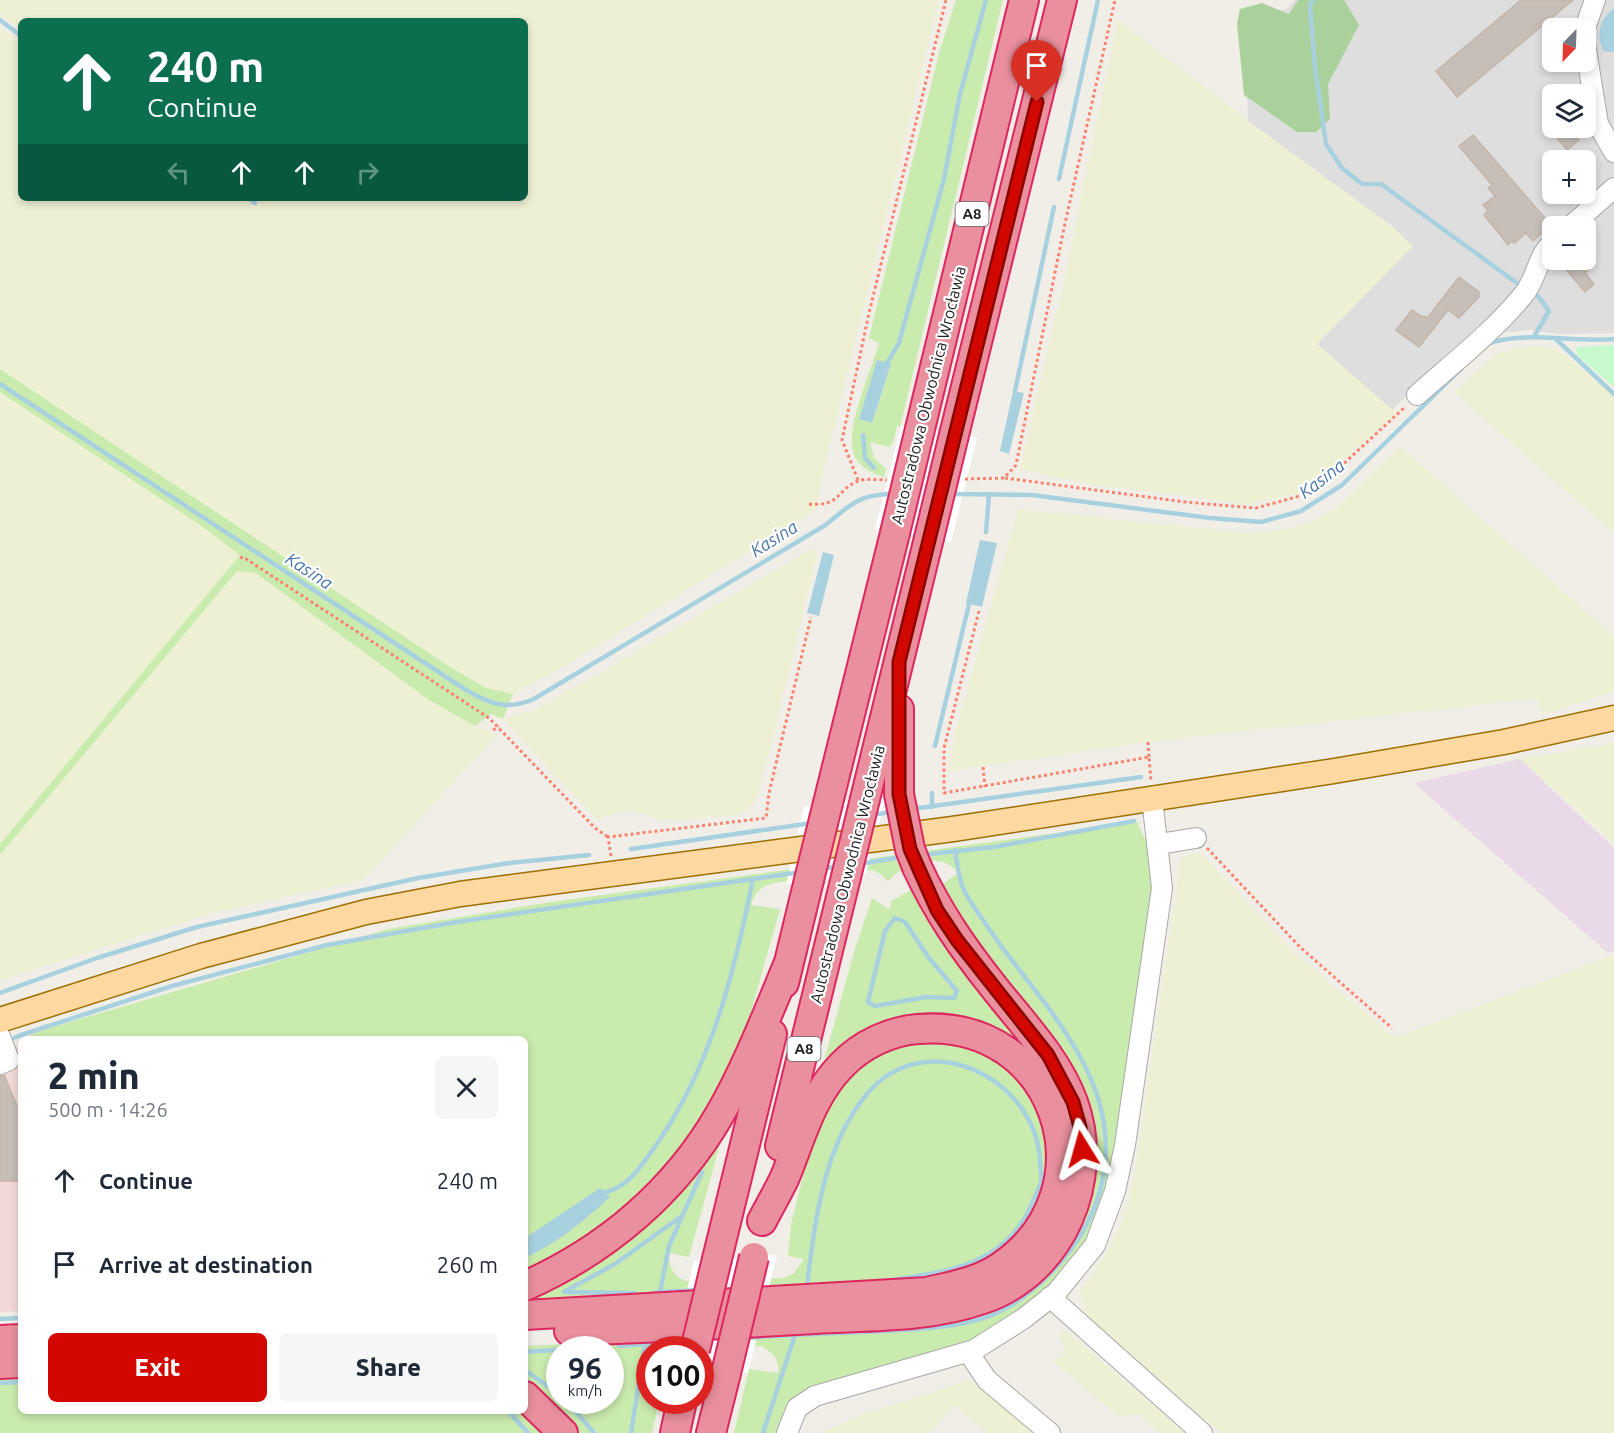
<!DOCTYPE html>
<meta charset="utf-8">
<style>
:root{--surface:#fff;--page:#f6f6f7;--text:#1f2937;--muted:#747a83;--accent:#d20800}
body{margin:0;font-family:Ubuntu,sans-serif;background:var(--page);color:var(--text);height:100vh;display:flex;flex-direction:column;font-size:22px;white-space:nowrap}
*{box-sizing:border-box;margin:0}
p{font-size:20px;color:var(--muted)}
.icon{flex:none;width:33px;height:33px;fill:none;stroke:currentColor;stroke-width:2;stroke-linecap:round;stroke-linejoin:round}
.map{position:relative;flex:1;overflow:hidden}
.side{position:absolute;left:18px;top:1036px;width:510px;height:378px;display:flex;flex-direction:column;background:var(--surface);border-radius:9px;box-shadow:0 3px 9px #0003}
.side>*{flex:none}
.hud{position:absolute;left:18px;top:18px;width:510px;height:183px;border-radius:9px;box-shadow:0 3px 9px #0003;background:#0b6e4f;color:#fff;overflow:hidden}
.needle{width:39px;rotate:203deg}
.tools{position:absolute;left:1542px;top:18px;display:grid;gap:12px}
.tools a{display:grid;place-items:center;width:54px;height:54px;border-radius:9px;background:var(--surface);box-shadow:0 3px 9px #0003;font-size:30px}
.speed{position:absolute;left:546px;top:1336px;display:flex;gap:12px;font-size:30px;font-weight:700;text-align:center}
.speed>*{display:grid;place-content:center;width:78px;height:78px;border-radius:50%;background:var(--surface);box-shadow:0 3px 9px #0003;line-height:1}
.speed small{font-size:15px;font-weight:400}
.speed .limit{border:9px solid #d22;background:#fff;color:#111}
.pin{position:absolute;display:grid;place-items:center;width:51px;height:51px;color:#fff;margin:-62px -26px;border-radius:50% 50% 50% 0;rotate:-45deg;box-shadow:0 0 6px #0007}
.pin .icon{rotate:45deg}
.me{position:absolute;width:66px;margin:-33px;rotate:352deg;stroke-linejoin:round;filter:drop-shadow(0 0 4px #0008)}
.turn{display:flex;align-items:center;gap:21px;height:126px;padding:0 30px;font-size:27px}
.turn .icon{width:78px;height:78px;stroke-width:2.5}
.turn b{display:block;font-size:42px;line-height:51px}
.lanes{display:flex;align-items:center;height:57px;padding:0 30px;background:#0003;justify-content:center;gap:30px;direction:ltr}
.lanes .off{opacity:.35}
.round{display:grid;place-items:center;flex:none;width:63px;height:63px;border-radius:9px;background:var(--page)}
.overview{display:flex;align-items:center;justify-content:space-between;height:102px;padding:0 30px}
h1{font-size:36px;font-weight:800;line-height:45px}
.cta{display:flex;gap:12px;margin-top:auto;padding:12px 30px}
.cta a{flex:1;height:69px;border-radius:9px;background:var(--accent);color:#fff;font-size:24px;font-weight:800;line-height:69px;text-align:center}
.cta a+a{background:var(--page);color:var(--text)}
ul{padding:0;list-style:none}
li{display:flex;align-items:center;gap:18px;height:84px;padding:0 30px}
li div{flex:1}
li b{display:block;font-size:22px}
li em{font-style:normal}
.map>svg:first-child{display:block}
</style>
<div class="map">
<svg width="1614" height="1433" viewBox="0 0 1614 1433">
<rect width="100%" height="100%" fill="#f1eee8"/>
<!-- residential -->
<path fill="#dfdede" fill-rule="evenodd" d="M1295 0H1614V333L1561 334 1528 330 1470 336 1392 410 1317 344 1412 246 1393 227 1248 121 1245 18 1286 9ZM1552 28H1586V62H1552ZM1552 94H1586V128H1552ZM1552 160H1586V194H1552ZM1552 226H1586V260H1552Z"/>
<!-- commercial -->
<path fill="#f2d9d7" d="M19 1047 21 1311 0 1312V1052Z"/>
<!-- industrial -->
<path fill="#eadae7" d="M1520 759 1614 848V951L1608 953 1414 783Z"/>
<!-- farmland -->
<g fill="#edf0d3">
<path d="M0 0H939L824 468 816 509 568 664 513 694 486 688 447 665 0 369V28L21 43V198H242L254 206 263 198H525V21H21V29L0 14Z"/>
<path d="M1118 20 1248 121 1393 227 1413 246 1317 344 1396 413 1316 484 1301 493 1249 504 1082 483 1020 469 1064 282Z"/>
<path d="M1532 346 1559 350 1614 396V533L1454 392 1498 353Z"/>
<path d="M0 392 203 527 241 555 0 844Z"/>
<path d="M1400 446 1614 637V691L1542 715 1537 698 1148 742 948 771 954 737 1018 509 1254 534 1298 527 1336 509Z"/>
<path d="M813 548 817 554 773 736 756 800 748 810 734 816 659 820 634 810 621 811 597 820 503 719 536 709 595 676Z"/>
<path d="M237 571 256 573 429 700 475 726 498 734 363 880 212 913 0 980V855Z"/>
<path d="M1614 743V843L1520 759Z"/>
<path d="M1200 852 1290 949 1394 1038 1614 955V1433H1221L1101 1331 1088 1317 1079 1294 1105 1256 1123 1221 1134 1178 1181 857Z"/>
<path d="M1066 1331 1185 1433H1159L1139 1414 1120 1417 1053 1361 1065 1354 1059 1334Z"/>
<path d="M970 1380 1035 1433H988L954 1405 930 1433H820L865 1414Z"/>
</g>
<!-- grass -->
<g fill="#caebae" fill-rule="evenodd">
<path d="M956 0H1003L900 427 897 426 893 443 889 447 870 442 874 458 886 469 884 477C871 473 857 466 853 452 846 426 872 368 879 343L869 338 939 53ZM877 360 891 365 872 423 859 419Z"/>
<path d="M0 369 447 665 486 688 513 694 503 719 491 714 475 726 429 700 256 573 237 571 0 855V844L240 555 203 527 0 392Z"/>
<path d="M1137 822 1154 859 1152 905 1110 1178 1094 1224 1085 1243 1050 1287 1030 1306 964 1346 805 1392 780 1433H734L749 1369 778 1373C780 1359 772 1352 761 1346L650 1350 646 1366 649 1368 650 1401H659L652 1433H572L525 1388V1346L762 1335 921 1324 1090 1187 987 957 958 914 943 884 958 873C942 850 902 863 888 882L881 874 872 870 774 883C761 887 755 891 751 905L780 909 741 1047 709 1115 639 1203 525 1276V1040H27L32 1034 63 1024 388 929 551 902ZM560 1350H610V1401H560Z"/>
<path d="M915 888 1026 1041 1069 1120 1019 1272 615 1325 525 1329V1321L751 1305 1014 1267 1065 1127 962 1023 820 1075 855 949 872 898 890 910 891 901Z"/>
<path d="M944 1038 996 1056 1038 1102 1051 1167 1033 1217 983 1264 927 1281 525 1304V1291L726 1122 689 1257 669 1253C669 1266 672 1276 686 1281L783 1278 793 1274 804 1259 788 1256 791 1224 808 1157 802 1155 837 1084 889 1045Z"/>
<path d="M21 1373V1412H525L551 1433H0V1374Z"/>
</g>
<!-- forest -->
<path fill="#aad19c" d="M1298 0H1344L1359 25 1328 84 1330 119 1316 132H1297L1244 95 1237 24 1240 9 1262 3 1289 14Z"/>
<!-- park -->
<path fill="#c6facc" d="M1614 345V387L1577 355 1576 347Z"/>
<!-- water -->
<g fill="#a8d1df">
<path d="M1614 8V52L1603 51C1596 33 1599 21 1614 8Z"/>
<path d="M877 360 891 364 872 423 859 419Z"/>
<path d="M1013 391 1024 393 1009 454 1000 451Z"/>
<path d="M980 540 997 543 982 607 966 603Z"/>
<path d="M823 552 834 555 819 616 807 613Z"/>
<path d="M600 1188 610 1197C584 1221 557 1243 525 1258V1238Z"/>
</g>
<!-- pier -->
<g fill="#fff">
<path d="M901 426 977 438 951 542 875 529Z"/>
<path d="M886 796 866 874 786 885 804 807Z"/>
<path d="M777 1255 748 1373 701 1374 700 1350H672L694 1261Z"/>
</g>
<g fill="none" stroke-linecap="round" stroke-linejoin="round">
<!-- stream -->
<g stroke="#a8d1df" stroke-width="4.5">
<path d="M1313 0 1310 6 1315 67 1326 144 1342 168 1362 184H1381L1521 286"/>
<path d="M0 20 21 36"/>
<path d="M1059 179 1098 0"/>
<path d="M248 198 255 203"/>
<path d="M1535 335 1549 311 1538 296"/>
<path d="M1557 340 1614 394"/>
<path d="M1486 344C1528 330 1571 343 1614 339"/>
<path d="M887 363 899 343 944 179 960 94 986 0"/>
<path d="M0 384 466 690C490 704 505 710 532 700L824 526C852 504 858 494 895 494"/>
<path d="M1015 391 1054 207"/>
<path d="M863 435 865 458 874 468"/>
<path d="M949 494 1032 495 1210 518 1261 522 1301 511 1342 485 1461 369"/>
<path d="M986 532 989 494"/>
<path d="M935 746 969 604"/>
<path d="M932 793V807"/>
<path d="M912 809 1141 777"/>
<path d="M871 815 892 812"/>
<path d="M631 849 812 823"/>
<path d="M922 855 994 847 1134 821"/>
<path d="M859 864 902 857"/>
<path d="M821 869 839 866"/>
<path d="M895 918 905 922 929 958 957 991 954 998 926 997 875 1006 868 1002 885 931Z"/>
<path d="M0 993 97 958 197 927 418 878 509 863 589 855"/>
<path d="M21 1035 172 986 327 945 457 922 801 872"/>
<path d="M14 1038 21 1035 28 1040"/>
<path d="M604 1193C630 1185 638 1170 654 1148 711 1068 734 974 753 879"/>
<path d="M807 1286C815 1222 823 1146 867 1094 925 1024 1035 1077 1040 1160 1040 1167 1042 1175 1041 1182 1039 1189 1035 1197 1032 1203 1023 1227 1004 1247 981 1258 954 1272 922 1275 893 1280"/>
<path d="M660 1292 700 1290"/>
<path d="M634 1293 564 1292 615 1264 679 1218"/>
<path d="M654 1293 660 1292 669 1246 702 1172"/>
<path d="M0 1319 21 1318"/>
<path d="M744 1338C783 1335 823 1334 862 1332 902 1330 945 1330 984 1318 1009 1310 1033 1291 1051 1273 1113 1208 1123 1131 1078 1053 1051 1005 1013 966 983 920 976 910 966 897 962 885 958 874 957 861 955 850"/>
<path d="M619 1346 688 1341"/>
<path d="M525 1352 600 1347"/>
<path d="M525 1370 560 1395"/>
<path d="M0 1383 21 1382"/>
<path d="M567 1401 594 1433"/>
<path d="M509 1412 528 1433"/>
<path d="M631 1433 645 1344"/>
<path d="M763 1433 795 1335"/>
</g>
</g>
<!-- building -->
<g fill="#c6beb7" stroke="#c3b6aa" stroke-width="1.5">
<path d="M1521 0H1573L1457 97 1436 71Z"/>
<path d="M1549 128H1568L1579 140 1567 150Z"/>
<path d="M1473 135 1551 225 1533 241 1526 233 1514 243 1512 241 1508 245 1484 215 1488 211 1483 205 1495 196 1488 188 1492 185 1459 146Z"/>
<path d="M1558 260H1581L1589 269 1585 273 1594 284 1585 292Z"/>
<path d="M1459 277 1479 292V297L1459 318 1448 310 1419 347 1396 330 1412 310 1421 316 1428 317Z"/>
<path d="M4 1075 21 1115V1181H0V1076Z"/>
</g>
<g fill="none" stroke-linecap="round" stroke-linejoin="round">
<!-- minor casing -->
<g stroke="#a8a8a8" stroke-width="22">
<g id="minor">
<path d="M1585 28 1595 0"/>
<path d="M1586 50 1598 124 1614 152"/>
<path d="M1571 226 1614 188"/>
<path d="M1417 395C1453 363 1493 332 1524 294 1537 278 1537 257 1552 243"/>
<path d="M1159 844 1196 838"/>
<path d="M0 1037 9 1060 0 1064"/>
<path d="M1050 1297 1202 1433"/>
<path d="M968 1352 987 1380 1050 1433"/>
<path d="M787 1433 797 1408 815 1396 974 1350 1023 1319 1056 1293 1095 1245 1115 1191 1125 1145 1162 888 1152 798"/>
</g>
</g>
<!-- major casing -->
<g stroke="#9e6f00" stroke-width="27">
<path id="major" d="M0 1020 201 956 366 912 460 894 953 829 1334 771 1504 742 1614 718"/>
</g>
<!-- highway casing -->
<g stroke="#de265f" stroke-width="32">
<g id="highway">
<path d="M920 429 1024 0"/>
<path d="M954 435 1062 0"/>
<path d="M899 709V794"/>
<path d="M865 799 929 538"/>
<path d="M828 803 895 533"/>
<path d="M784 983 809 880"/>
<path d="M780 1146 846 877"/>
<path d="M717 1259 772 1034"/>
<path d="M525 1286C606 1250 675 1192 720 1114 747 1067 767 1015 788 965"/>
<path d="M525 1315 927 1292C952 1286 978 1282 1000 1267 1114 1190 1057 1017 918 1029 890 1031 861 1045 842 1065 811 1096 801 1138 785 1177 778 1192 769 1207 762 1221"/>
<path d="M569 1331C651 1328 733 1324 815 1319 871 1316 929 1318 983 1299 1062 1272 1101 1179 1073 1102 1057 1058 1021 1022 993 986 962 947 938 912 917 867"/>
<path d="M0 1340 21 1339"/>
<path d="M0 1364 21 1363"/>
<path d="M525 1396 563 1433"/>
<path d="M675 1433 682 1401"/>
<path d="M711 1433 726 1373"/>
</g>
</g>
<!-- path -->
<g stroke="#fb826f" stroke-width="3" stroke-dasharray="3 3" stroke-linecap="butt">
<path d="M1005 478 1185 502 1256 508 1307 494 1338 469 1405 407"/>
<path d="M965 479 1004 478 1016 465 1064 228 1115 0"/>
<path d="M858 480 842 440 869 313 946 0"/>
<path d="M809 504C841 507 836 490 858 481 865 478 879 480 887 480"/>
<path d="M240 558 243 557 489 718 595 828 608 837"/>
<path d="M979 611 944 748V793L1149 757 1151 782"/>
<path d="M493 730 499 727"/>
<path d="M1148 742 1149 757"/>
<path d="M983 767 985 787"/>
<path d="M1207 848 1300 947 1392 1028"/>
<path d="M611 856 608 837 766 818 769 793 811 617"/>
</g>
<!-- minor -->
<use href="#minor" stroke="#fff" stroke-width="20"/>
<!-- major -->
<use href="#major" stroke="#fdd9a1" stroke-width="24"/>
<!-- highway -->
<use href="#highway" stroke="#e98f9d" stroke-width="28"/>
<!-- highway-bridge casing -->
<g stroke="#de265f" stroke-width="32" stroke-linecap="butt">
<g id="highway-bridge">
<path d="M895 533 920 429"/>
<path d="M929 538 954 435"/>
<path d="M899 794 910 849 917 867"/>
<path d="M846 877 865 799"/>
<path d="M809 880 828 803"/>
<path d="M695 1350 717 1259"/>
<path d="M726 1373 754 1257"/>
</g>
</g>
<!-- highway-bridge -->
<use href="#highway-bridge" stroke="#e98f9d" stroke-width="28"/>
</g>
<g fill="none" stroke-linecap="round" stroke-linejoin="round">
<!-- route casing -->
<g stroke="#880500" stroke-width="15">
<path id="route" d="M1037 102 899 662V794L910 849 937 910 957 940 1048 1055 1073 1102 1080 1127 1082 1149"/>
</g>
<!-- route -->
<use href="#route" stroke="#d20800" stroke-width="10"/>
</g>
<g text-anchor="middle" stroke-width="4.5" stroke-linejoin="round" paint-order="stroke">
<!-- shield labels -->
<g fill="#fff" stroke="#646464" stroke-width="1.5">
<rect x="955.5" y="202" width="33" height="24" rx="4.5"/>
<rect x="787.5" y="1037" width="33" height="24" rx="4.5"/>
</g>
<g font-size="15" font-weight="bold" fill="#212121">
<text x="972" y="219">A8</text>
<text x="804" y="1054">A8</text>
</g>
<!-- street labels -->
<g font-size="16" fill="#212121" stroke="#fff">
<text transform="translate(928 395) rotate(-76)" y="6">Autostradowa Obwodnica Wrocławia</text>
<text transform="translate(847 874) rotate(-76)" y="6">Autostradowa Obwodnica Wrocławia</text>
</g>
<!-- water labels -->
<g font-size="18" font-style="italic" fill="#4876ab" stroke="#fff">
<text transform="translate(1322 479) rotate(-37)" y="6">Kasina</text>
<text transform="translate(774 539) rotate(-32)" y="6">Kasina</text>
<text transform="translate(309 571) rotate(33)" y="6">Kasina</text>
</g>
</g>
</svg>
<div class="tools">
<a><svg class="needle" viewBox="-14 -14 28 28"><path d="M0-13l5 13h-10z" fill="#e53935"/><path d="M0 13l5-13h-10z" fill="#747a83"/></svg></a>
<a><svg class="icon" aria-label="layers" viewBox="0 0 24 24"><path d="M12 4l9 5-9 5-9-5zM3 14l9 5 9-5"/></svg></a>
<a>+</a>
<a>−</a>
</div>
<div class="speed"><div>96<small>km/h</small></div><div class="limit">100</div></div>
<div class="pin" style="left:1037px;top:102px;background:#d93025"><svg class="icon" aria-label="arrive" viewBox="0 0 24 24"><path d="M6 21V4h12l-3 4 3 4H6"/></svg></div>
<svg class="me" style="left:1082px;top:1149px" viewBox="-20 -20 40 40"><path d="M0-17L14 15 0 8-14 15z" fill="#d20800" stroke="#fff" stroke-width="4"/></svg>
<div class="hud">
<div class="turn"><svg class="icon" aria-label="ahead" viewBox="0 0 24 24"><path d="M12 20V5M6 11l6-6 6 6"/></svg><div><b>240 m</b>Continue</div></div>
<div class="lanes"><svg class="icon off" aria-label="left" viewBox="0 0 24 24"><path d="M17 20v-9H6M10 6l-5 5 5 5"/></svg><svg class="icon" aria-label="ahead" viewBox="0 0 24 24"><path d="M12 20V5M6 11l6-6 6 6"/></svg><svg class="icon" aria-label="ahead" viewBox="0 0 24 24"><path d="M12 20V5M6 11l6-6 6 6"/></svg><svg class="icon off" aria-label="right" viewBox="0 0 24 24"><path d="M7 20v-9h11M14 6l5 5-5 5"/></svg></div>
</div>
<section class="side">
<div class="overview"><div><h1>2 min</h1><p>500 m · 14:26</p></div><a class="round"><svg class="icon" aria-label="close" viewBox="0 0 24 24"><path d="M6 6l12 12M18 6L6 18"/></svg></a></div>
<ul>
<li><svg class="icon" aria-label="ahead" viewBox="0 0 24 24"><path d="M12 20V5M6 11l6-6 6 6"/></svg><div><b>Continue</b></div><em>240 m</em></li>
<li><svg class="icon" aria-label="arrive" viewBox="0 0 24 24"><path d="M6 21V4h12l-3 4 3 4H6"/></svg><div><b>Arrive at destination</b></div><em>260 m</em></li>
</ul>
<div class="cta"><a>Exit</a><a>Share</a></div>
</section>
</div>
